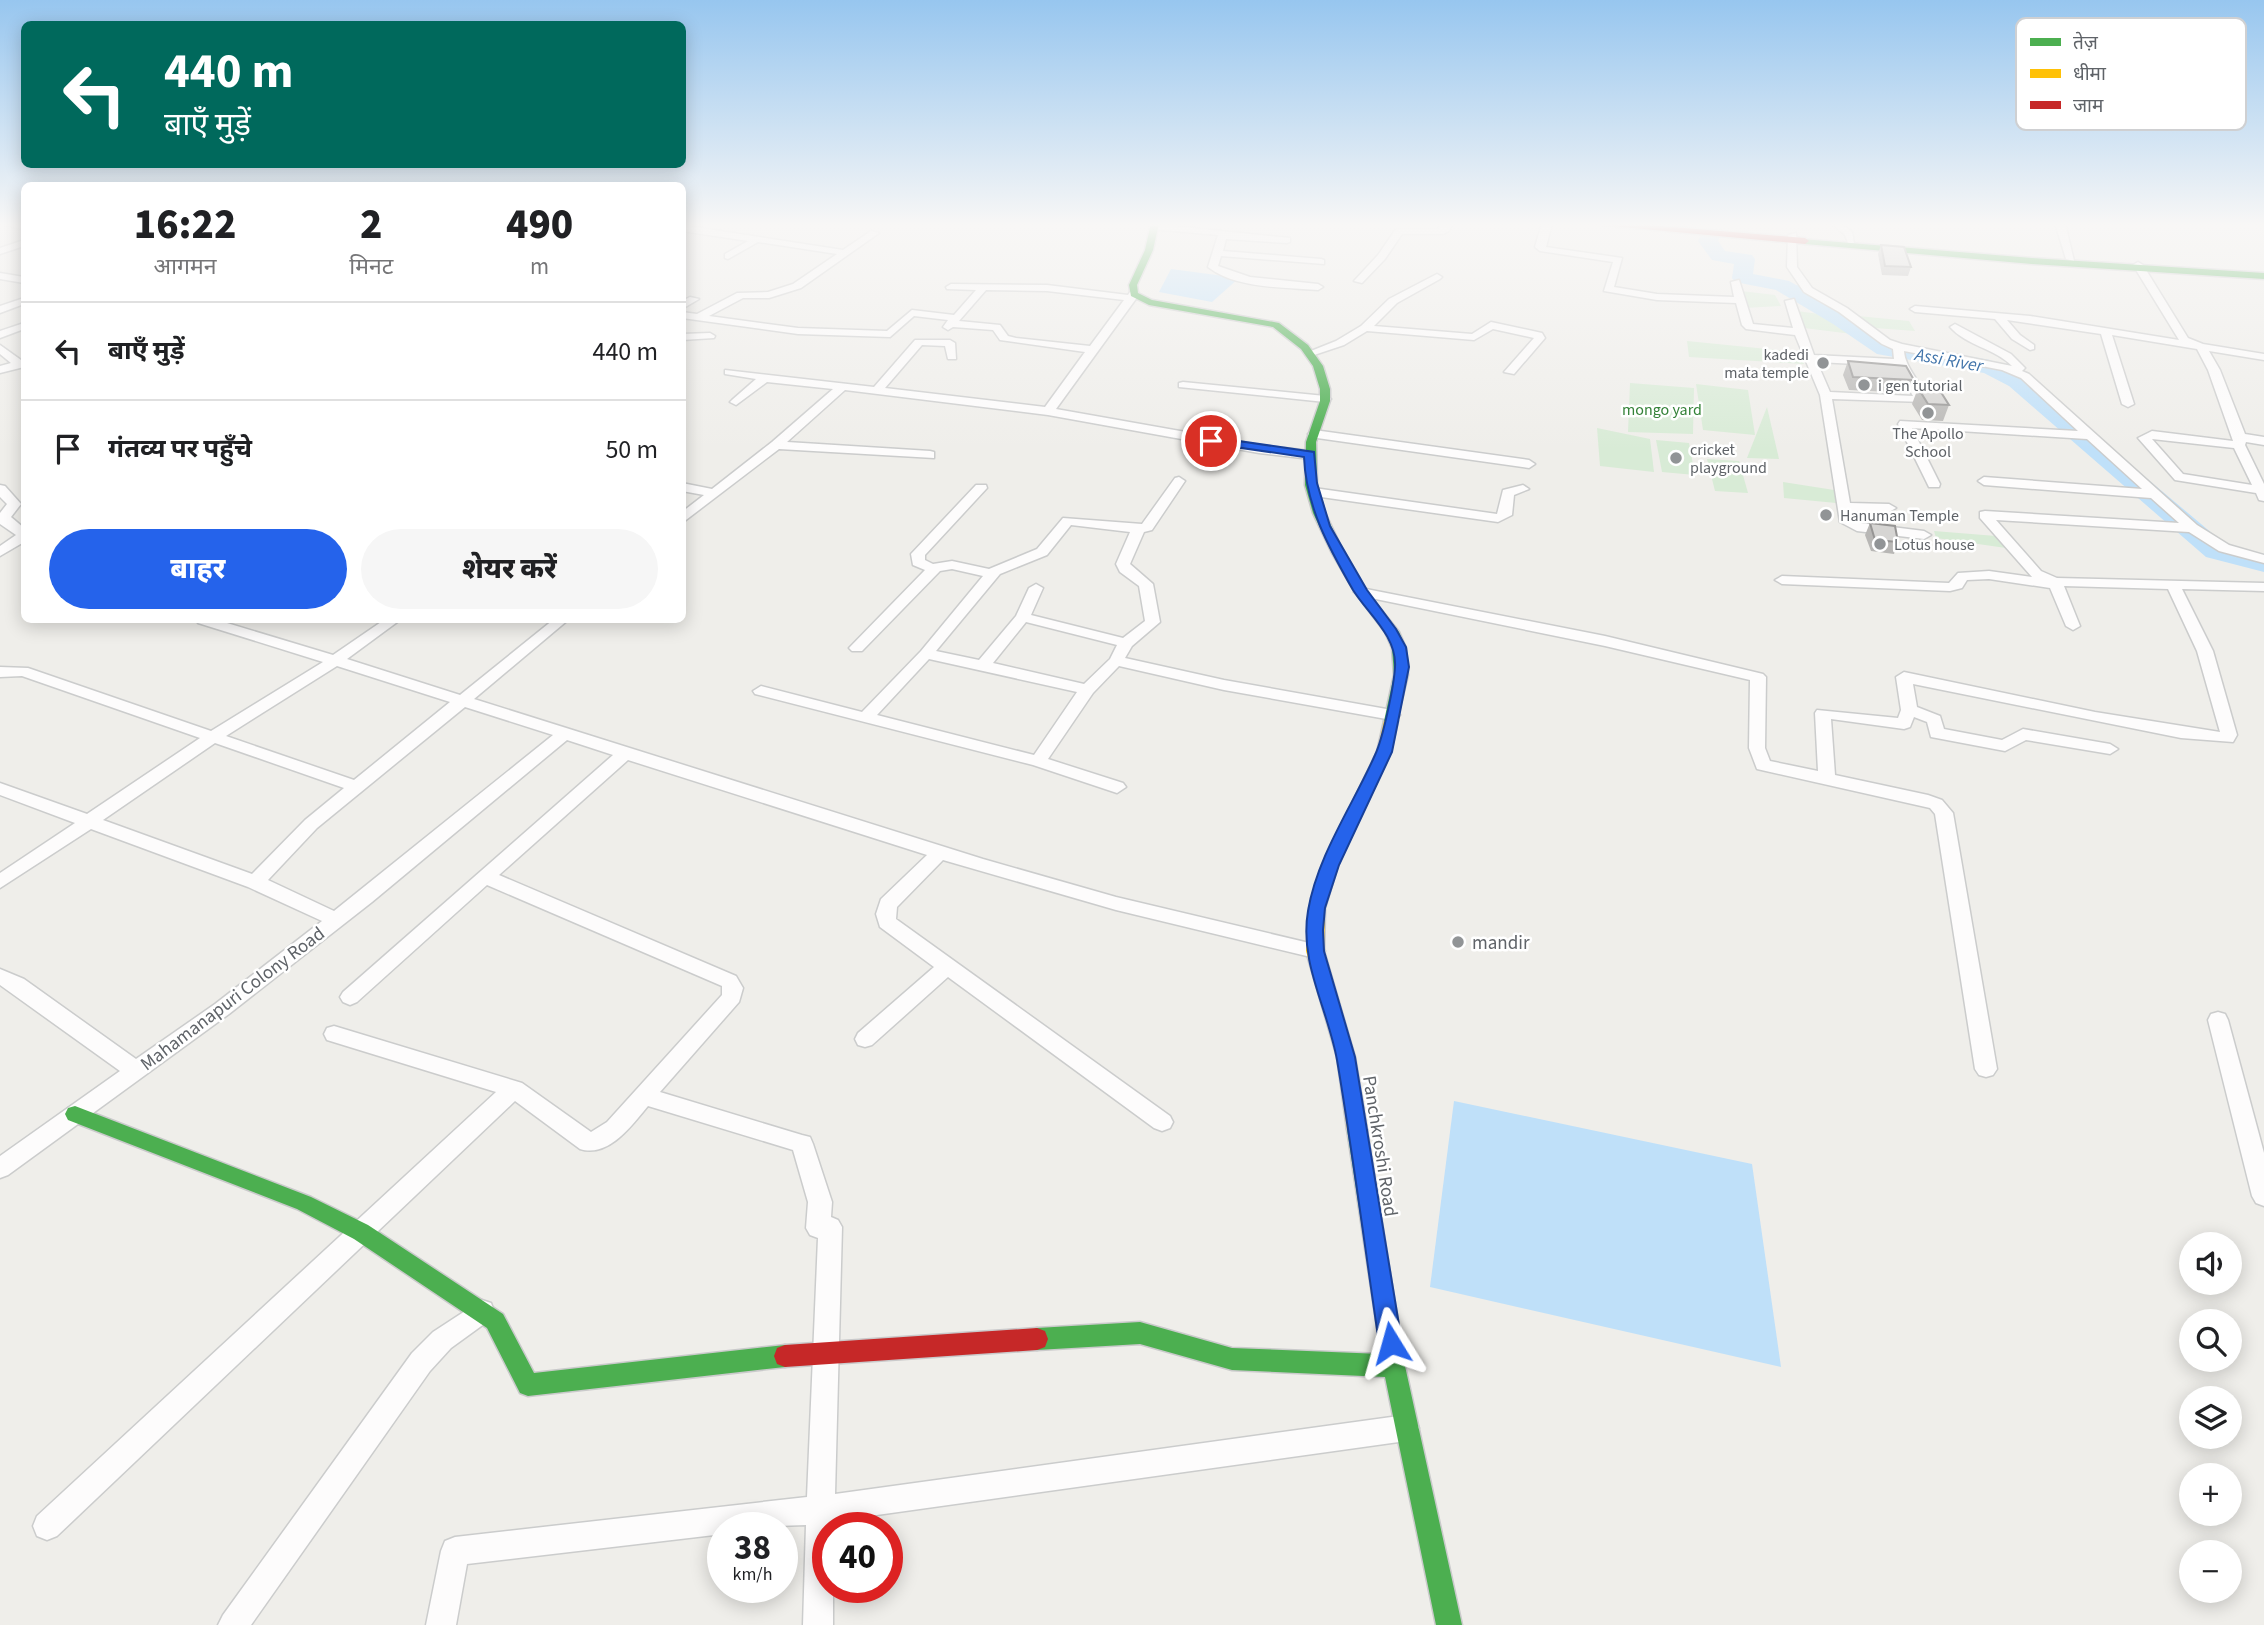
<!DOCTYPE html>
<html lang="hi">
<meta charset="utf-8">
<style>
:root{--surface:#fff;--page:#f6f6f6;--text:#202124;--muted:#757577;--line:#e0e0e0;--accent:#2563eb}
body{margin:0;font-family:"Source Sans 3","Noto Sans Devanagari",sans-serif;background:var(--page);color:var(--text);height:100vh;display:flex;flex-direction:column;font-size:26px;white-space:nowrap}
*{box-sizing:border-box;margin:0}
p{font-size:23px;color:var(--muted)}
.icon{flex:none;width:38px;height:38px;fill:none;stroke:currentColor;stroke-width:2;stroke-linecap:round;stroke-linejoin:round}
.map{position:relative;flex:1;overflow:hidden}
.panel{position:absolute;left:21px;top:182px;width:665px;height:441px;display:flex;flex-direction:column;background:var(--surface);border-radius:10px;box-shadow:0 4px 18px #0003}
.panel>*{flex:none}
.top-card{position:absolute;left:21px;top:21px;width:665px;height:147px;border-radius:10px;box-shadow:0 4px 18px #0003;background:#00695c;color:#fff;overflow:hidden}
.buttons{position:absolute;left:2179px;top:1232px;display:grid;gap:14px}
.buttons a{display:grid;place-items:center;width:63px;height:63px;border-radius:50%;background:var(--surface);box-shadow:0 4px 18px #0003;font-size:35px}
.speed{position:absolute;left:707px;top:1512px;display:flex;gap:14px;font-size:35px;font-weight:700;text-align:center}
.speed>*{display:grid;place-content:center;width:91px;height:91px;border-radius:50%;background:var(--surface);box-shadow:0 4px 18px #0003;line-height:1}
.speed small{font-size:18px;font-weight:400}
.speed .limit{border:10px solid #d22;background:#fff;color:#111}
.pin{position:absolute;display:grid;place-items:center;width:60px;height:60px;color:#fff;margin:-30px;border:4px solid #fff;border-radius:50%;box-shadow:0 2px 7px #0007}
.me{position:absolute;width:77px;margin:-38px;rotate:352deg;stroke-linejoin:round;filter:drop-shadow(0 0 5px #0008)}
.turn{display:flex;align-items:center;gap:24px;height:147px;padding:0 28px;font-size:32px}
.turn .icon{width:91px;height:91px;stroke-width:2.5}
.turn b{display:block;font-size:49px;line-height:60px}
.eta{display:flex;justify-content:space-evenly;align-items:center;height:119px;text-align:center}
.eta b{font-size:42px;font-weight:800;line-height:49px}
.cta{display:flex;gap:14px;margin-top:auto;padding:14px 28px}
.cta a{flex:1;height:80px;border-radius:42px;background:var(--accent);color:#fff;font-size:28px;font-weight:800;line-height:80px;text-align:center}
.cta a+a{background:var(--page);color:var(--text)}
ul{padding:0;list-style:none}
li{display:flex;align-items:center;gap:21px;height:98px;padding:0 28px;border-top:2px solid var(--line)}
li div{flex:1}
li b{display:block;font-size:26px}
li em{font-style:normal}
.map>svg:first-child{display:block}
</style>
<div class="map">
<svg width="2264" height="1625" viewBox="0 0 2264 1625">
<rect width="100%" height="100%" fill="#efeeea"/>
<!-- green -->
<g fill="#d8ebd6">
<path d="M1741 291 1775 295 1781 306 1745 308Z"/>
<path d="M1797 311 1826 315 1860 335 1804 328Z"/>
<path d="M1858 316 1909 321 1915 331 1875 328Z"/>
<path d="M1687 341 1799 352 1804 364 1689 357Z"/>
<path d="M1630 383 1694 388 1693 434 1628 432Z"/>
<path d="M1696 384 1748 390 1755 435 1703 430Z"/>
<path d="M1767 407 1779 459 1747 458Z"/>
<path d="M1597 428 1650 439 1654 472 1600 466Z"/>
<path d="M1656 440 1689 443 1695 475 1662 472Z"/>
<path d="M1707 459 1739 461 1748 493 1715 491Z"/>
<path d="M1783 482 1834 490 1836 503 1784 498Z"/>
<path d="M1934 531 1996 536 2006 548 1936 538Z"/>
</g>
<!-- water -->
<g fill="#bfe0f9">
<path d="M1171 269 1239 278 1212 302 1159 292Z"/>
<path d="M1454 1101 1752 1164 1781 1367 1430 1287Z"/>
</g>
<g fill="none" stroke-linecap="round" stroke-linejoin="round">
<!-- stream -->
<path stroke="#bfe0f9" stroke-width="3.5" d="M1797 287 1871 335"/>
<!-- river -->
<path fill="#bfe0f9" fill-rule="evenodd" d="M1711 228 1721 234 1718 241 1725 251 1752 255 1755 259 1753 274 1789 281 1849 314 1892 343 1990 360 2025 376 2226 545 2264 554V572L2206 557 2009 386 1984 373 1877 354 1833 324 1776 290 1735 282 1732 278 1734 264 1712 260 1698 241 1704 230Z"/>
<!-- street casing -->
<g stroke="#cbcccc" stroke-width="3">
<g id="street">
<path d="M2 223H24V229L4 225Z"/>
<path d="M1443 223H1452L1449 231 1443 234H1402L1385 259 1362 283 1354 281 1378 255 1396 229H1438Z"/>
<path d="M1542 223H1552L1546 247 1622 258 1614 287 1657 294 1734 297 1731 282 1739 280 1753 324 1793 328 1785 301 1794 299 1814 355 1894 359 1893 349 1882 344 1839 312 1804 292 1787 267 1788 235 1796 233 1797 267 1812 288 1847 308 1890 340 1902 344 2012 366C1994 348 1967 346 1950 327L1955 324 2011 354 2025 368 2022 371 2029 374 2197 525 2229 545 2264 555V563L2219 551 2189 532 1996 520 2041 571 2057 578 2264 583V591L2182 589 2213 651 2237 735 2233 742 2181 738 1913 684 1917 707 1940 716 1944 729 2002 740 2023 729 2110 744 2118 749 2110 754 2026 740 2005 751 1931 737 1927 722 1914 717 1910 727 1904 729 1831 719 1835 775 1928 795 1942 800 1953 813 1997 1069 1993 1075 1986 1077 1979 1075 1975 1069 1935 814 1930 808 1757 769 1749 748 1750 680 1605 646 1361 596 1354 592 1361 588 1605 636 1763 674 1766 677 1765 748 1770 761 1818 771 1815 713 1817 710 1898 718 1901 710 1896 677 1904 672 2095 712 2220 732 2197 651 2168 589 2064 586 2080 626 2073 630 2066 626 2050 588 1989 579 1967 580 1962 588 1950 591 1782 584 1775 580 1782 576 1949 583 1958 573 1989 571 2032 577 1980 518V512L1985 511 2179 523 2151 498 1984 485 1978 481 1984 477 2142 489 2087 439 1912 428 1940 484 1939 487H1929L1898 424 1900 421 2078 431 2021 378 2002 370 1904 351C1905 370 1926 385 1924 402L1832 399 1850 503 1889 504 1896 508 1889 512 1852 511 1853 520 1860 523 1924 531 1931 535 1924 539 1857 531 1840 522 1820 395 1795 335 1746 329 1742 325 1736 303 1657 300 1604 291 1613 262 1540 251 1535 247ZM1817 362 1896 366 1913 396 1830 392Z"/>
<path d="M1831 223H1840L1852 232 1854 243H1848L1845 235Z"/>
<path d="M2055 223H2065L2074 261 2066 259Z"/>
<path d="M1154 224 1290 238V242L1287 243 1226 239 1223 251 1321 259 1324 260V264L1221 256 1218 266 1250 277 1318 284 1323 287 1318 290C1284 287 1236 289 1208 267L1218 235 1151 229 1149 227Z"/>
<path d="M682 225 843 250 871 231 879 233 801 288 769 298H743L709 316 798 328 887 331 912 310 954 315 976 290 947 289 946 287 951 284 1047 285 1128 295 1130 292H1138V296L1056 409 1259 445 1310 451 1316 455 1310 459 1259 453 1048 415 845 390 787 442 930 451 934 452V458L779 449 682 523V512L704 495 682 491V483L712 489 772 442 833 389 767 382 736 405 730 402 732 400 756 379 725 374V370L874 387 915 340H950L955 343 956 359H948L945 346 922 345 885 388 1045 407 1085 352 1000 340 993 330 953 327 948 330 943 327 948 320 914 316 890 337 798 334 682 318V312L697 314 737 293 768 292 793 284 837 254 758 242 728 259 725 258V254L748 241 682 231ZM986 290 1047 291 1124 300 1090 346 1016 338 1008 336 1000 325 959 321Z"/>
<path d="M24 240V246L0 254V248Z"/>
<path d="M2138 262 2143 265 2188 338 2203 344 2264 354V360L2209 351 2220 370 2245 434 2264 437V445L2246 442 2245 445 2264 484V501L2259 500 2256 493 2175 480 2138 438 2152 431 2233 441 2208 370 2197 349 2112 335 2134 404 2128 407 2122 404 2101 334 2007 320 2020 335 2034 345V349L2030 350 2012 339 1995 319 1915 312 1910 309 1915 306 2030 316 2179 340 2133 265ZM2152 439 2234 448 2252 485 2183 474Z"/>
<path d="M0 273 24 277V283L0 279Z"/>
<path d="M1437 274 1442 277 1440 279 1397 303 1374 326 1472 334 1491 322 1542 333 1545 338 1514 374 1504 372 1534 338 1493 329 1474 340 1367 331 1344 345 1311 356 1306 353 1336 341 1361 326 1389 299Z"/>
<path d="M690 297 699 299 682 309V301Z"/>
<path d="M24 298V304L0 313V306Z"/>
<path d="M24 323V329L0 338V331Z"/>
<path d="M710 333 715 336 714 338 682 340V334Z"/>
<path d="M0 345 21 360H24V367L0 373V366L11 363 0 354Z"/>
<path d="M1183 382 1325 396 1331 399 1325 402 1179 387V383Z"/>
<path d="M1314 430 1529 460 1535 464 1529 468 1310 437 1308 434Z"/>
<path d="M1179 477 1185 481 1152 530 1144 532 1130 564 1153 584 1160 622 1132 646 1125 658 1224 680 1392 710 1400 715 1398 718 1392 720 1224 690 1119 666 1093 693 1048 759 1123 783 1126 787 1117 793 1033 765 755 694 753 691 761 686 862 712 921 651 983 576 952 569 940 571 862 651H852L849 648 925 570 913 565 911 554 976 485H986L987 488 925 555V560L933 564 952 561 989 569 1037 549 1063 518 1142 524 1175 478ZM1071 525 1130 532 1116 564 1120 572 1139 586 1145 621 1123 638 1031 615 1043 588 1036 584 1029 588 1016 616 979 660 936 651 1000 574 1047 555ZM1026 622 1117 645 1110 659 1084 684 993 663ZM929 659 1077 692 1034 755 877 715Z"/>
<path d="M0 485 5 486 21 504 11 517 24 528V542L0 556V546L16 535 0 524V513L7 504 0 497Z"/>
<path d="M1523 485 1529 489 1514 495 1512 515 1498 522 1314 496 1308 492 1314 488 1497 514 1503 490Z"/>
<path d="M196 620H217L333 655 384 620H400L347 659 460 695 553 620H568L474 699 983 859 1116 897 1322 946 1325 951 1322 956 1315 958 1116 910 943 860 897 907 896 919 1170 1116 1173 1122 1170 1128 1162 1131 1154 1128 948 977 872 1045 865 1047 858 1045 855 1039 858 1033 934 967 880 927 876 914 881 899 927 855 628 760 499 875 736 976 743 988 739 1002 660 1092 802 1135 810 1137 813 1144 832 1202 831 1217 838 1220 842 1227 835 1494 1406 1415 1415 1419 1419 1428 1415 1437 1406 1441 834 1521V1528H828V1587H833V1625H803L806 1525 723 1528V1534L467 1564 456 1625H426L441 1551 445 1541 455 1537 807 1497 818 1238 810 1235 806 1228 808 1202 793 1150 648 1106C632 1125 609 1158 580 1149L515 1101 57 1536 47 1540 37 1536 33 1526 37 1516 496 1092 327 1040 324 1034 327 1028 334 1026 522 1083 591 1132 607 1122 722 995V986L487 885 357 1002 350 1005 343 1002 340 997 343 992 613 755 567 740 372 902 229 1014 8 1175 0 1178V1156L120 1071 0 985V969L24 979 136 1059 215 1004 322 921 248 887 91 829 0 888V873L75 823 0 795V783L87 814 200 738 22 676 0 677V667L28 668 211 731 323 662 198 623ZM337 666 450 702 354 780 226 736ZM465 707 553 735 334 911 268 880 317 828ZM215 743 344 788 305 820 252 874 103 820Z"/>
<path d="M2218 1012 2225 1014 2228 1020 2264 1153V1206L2256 1203 2252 1196 2208 1020 2211 1014Z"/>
<path d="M482 1300 491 1303 494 1311 491 1319 451 1348 430 1371 251 1625H218L223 1615 412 1353 433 1332Z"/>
</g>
</g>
<!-- fast casing -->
<g stroke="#cacacb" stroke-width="3">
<g id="fast">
<path d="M1151 223H1159L1153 250 1137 285 1138 293 1152 300 1279 323 1308 345 1323 366 1330 389V401L1316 442 1317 485 1325 513 1344 553 1366 591 1399 632 1406 648 1408 675 1396 724H1386L1384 721 1394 675 1392 648 1385 632 1354 591 1332 553 1313 513 1305 485 1306 442 1320 401V389L1313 366 1301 349 1273 327 1149 305 1131 296 1129 285 1145 250Z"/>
<path d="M1802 239 2032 258 2264 273V279L2032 264 1805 244 1801 241Z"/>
<path d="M75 1106 311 1197 368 1225 503 1314 534 1373 785 1345 793 1348 796 1356 793 1364 785 1367 528 1396 520 1393 487 1328 354 1239 297 1209 68 1120 65 1114 68 1108Z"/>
<path d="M1357 1121 1364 1123 1367 1129 1405 1366 1462 1625H1436L1385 1377 1232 1370 1140 1344 1037 1350 1029 1347 1026 1339 1029 1331 1037 1328 1140 1322 1232 1348 1381 1354 1347 1129 1350 1123Z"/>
</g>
</g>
<!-- slow casing -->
<g stroke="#cacacb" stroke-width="3">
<path id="slow" d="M1391 717 1398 721 1391 752 1338 865 1325 908 1324 951 1355 1057 1367 1129 1364 1135 1357 1137 1350 1135 1347 1129 1337 1057 1306 951 1309 908 1322 865 1377 752 1384 721Z"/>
</g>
<!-- jam casing -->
<g stroke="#cacacb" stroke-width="3">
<g id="jam">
<path d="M1597 223H1624L1805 238 1809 241 1805 244 1601 225Z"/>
<path d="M1037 1328 1045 1331 1048 1339 1045 1347 1037 1350 785 1367 777 1364 774 1356 777 1348 785 1345Z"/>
</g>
</g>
<!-- street -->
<use href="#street" fill="#fdfcfc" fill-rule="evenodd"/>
<!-- fast -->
<use href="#fast" fill="#4caf50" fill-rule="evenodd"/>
<!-- slow -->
<use href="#slow" fill="#ffc107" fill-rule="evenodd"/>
<!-- jam -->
<use href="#jam" fill="#c62828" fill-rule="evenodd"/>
</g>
<!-- wall -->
<g fill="#b8b7b5">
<path d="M1881 245 1911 267 1908 276 1882 275 1878 254Z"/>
<path d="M1848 361 1914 380 1908 393 1849 390 1843 375Z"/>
<path d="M1918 388 1949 405 1943 421 1922 420 1912 404Z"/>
<path d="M1870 523 1898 542 1894 554 1871 551 1865 535Z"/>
</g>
<!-- building -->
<g fill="#d6d5d3" stroke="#969594" stroke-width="2">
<path d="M1881 245 1904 247 1911 267 1885 266Z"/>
<path d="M1848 361 1906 366 1914 380 1853 377Z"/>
<path d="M1937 386 1949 405 1928 404 1918 388Z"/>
<path d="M1870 523 1895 526 1898 542 1875 540Z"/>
</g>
<!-- sky -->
<linearGradient id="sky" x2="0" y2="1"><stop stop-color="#97c6ef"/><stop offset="0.5" stop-color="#f8f7f6"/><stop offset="1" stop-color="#f8f7f6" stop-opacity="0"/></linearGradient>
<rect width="2264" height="450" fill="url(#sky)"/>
<!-- route -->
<path fill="#2563eb" stroke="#184099" stroke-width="2" d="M1211 437 1314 452 1317 483 1330 526 1367 590 1396 629 1406 647 1409 667 1392 752 1339 865 1325 908 1323 930 1324 951 1355 1057 1402 1343 1399 1351 1391 1354 1383 1351 1379 1343C1365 1249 1353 1154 1337 1060 1328 1009 1299 963 1308 911 1317 856 1353 805 1375 755 1383 738 1394 686 1395 667 1397 636 1368 614 1353 590 1329 548 1306 507 1304 457L1207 443 1205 441Z"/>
<!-- markers -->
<g fill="#919496" stroke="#fff" stroke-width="2.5">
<circle cx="1823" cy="363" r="7"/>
<circle cx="1864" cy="385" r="7"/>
<circle cx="1928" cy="413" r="7"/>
<circle cx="1676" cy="458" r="7"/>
<circle cx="1826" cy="515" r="7"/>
<circle cx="1880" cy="544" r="7"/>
<circle cx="1458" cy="942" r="7"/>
</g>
<g text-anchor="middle" stroke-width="5" stroke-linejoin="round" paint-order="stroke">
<!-- far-poi labels -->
<g font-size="16" fill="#5f6368" stroke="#fff" text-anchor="start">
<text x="1809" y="360" text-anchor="end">kadedi<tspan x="1809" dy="18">mata temple</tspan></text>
<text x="1878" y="391">i gen tutorial</text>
<text x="1928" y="439" text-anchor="middle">The Apollo<tspan x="1928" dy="18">School</tspan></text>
<text x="1690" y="455">cricket<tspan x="1690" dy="18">playground</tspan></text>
<text x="1840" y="521">Hanuman Temple</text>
<text x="1894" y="550">Lotus house</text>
</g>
<!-- far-park labels -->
<g font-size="16" fill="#348238" stroke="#fff">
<text x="1662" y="415">mongo yard</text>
</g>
<!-- far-water labels -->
<g font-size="18" font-style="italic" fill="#4174aa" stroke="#fff">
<text transform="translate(1949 360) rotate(10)" y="6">Assi River</text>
</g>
<!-- poi labels -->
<g font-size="19" fill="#5f6368" stroke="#fff" text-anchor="start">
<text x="1472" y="949">mandir</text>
</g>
<!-- street labels -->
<g font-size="19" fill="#5f6368" stroke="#fff">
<text transform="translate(232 998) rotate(-37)" y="7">Mahamanapuri Colony Road</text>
<text transform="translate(1381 1146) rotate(81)" y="7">Panchkroshi Road</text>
</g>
</g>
<!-- legend -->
<rect x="2016" y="18" width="230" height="112" rx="10" fill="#fff" stroke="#cfd0d2" stroke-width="2"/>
<rect x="2030" y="38" width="31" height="8" fill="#4caf50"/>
<rect x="2030" y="69" width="31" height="9" fill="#ffc107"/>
<rect x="2030" y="101" width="31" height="8" fill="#c62828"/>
<g font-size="19" fill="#5f6368">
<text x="2073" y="49">तेज़</text>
<text x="2073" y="80">धीमा</text>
<text x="2073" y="112">जाम</text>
</g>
</svg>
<div class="buttons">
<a><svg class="icon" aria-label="sound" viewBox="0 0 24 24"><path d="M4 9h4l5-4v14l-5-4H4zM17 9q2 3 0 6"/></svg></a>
<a><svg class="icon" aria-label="search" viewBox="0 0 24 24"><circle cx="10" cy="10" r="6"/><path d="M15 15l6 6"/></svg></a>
<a><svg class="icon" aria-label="layers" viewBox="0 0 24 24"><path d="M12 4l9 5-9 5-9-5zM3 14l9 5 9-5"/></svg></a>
<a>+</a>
<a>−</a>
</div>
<div class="speed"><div>38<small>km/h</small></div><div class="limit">40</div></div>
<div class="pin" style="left:1211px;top:441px;background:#d93025"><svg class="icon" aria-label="arrive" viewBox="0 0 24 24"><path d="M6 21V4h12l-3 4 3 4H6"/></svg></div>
<svg class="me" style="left:1391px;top:1343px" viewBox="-20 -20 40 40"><path d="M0-17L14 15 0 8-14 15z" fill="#2563eb" stroke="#fff" stroke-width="4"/></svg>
<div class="top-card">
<div class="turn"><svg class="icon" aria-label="left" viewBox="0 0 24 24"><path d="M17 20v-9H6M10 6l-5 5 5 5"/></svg><div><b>440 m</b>बाएँ मुड़ें</div></div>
</div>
<section class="panel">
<div class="eta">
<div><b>16:22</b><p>आगमन</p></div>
<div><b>2</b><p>मिनट</p></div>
<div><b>490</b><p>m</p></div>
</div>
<ul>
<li><svg class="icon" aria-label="left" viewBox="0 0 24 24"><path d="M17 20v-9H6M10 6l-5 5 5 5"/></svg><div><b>बाएँ मुड़ें</b></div><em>440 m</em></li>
<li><svg class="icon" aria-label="arrive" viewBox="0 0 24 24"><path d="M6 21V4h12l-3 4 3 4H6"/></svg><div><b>गंतव्य पर पहुँचे</b></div><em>50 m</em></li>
</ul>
<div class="cta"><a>बाहर</a><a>शेयर करें</a></div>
</section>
</div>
